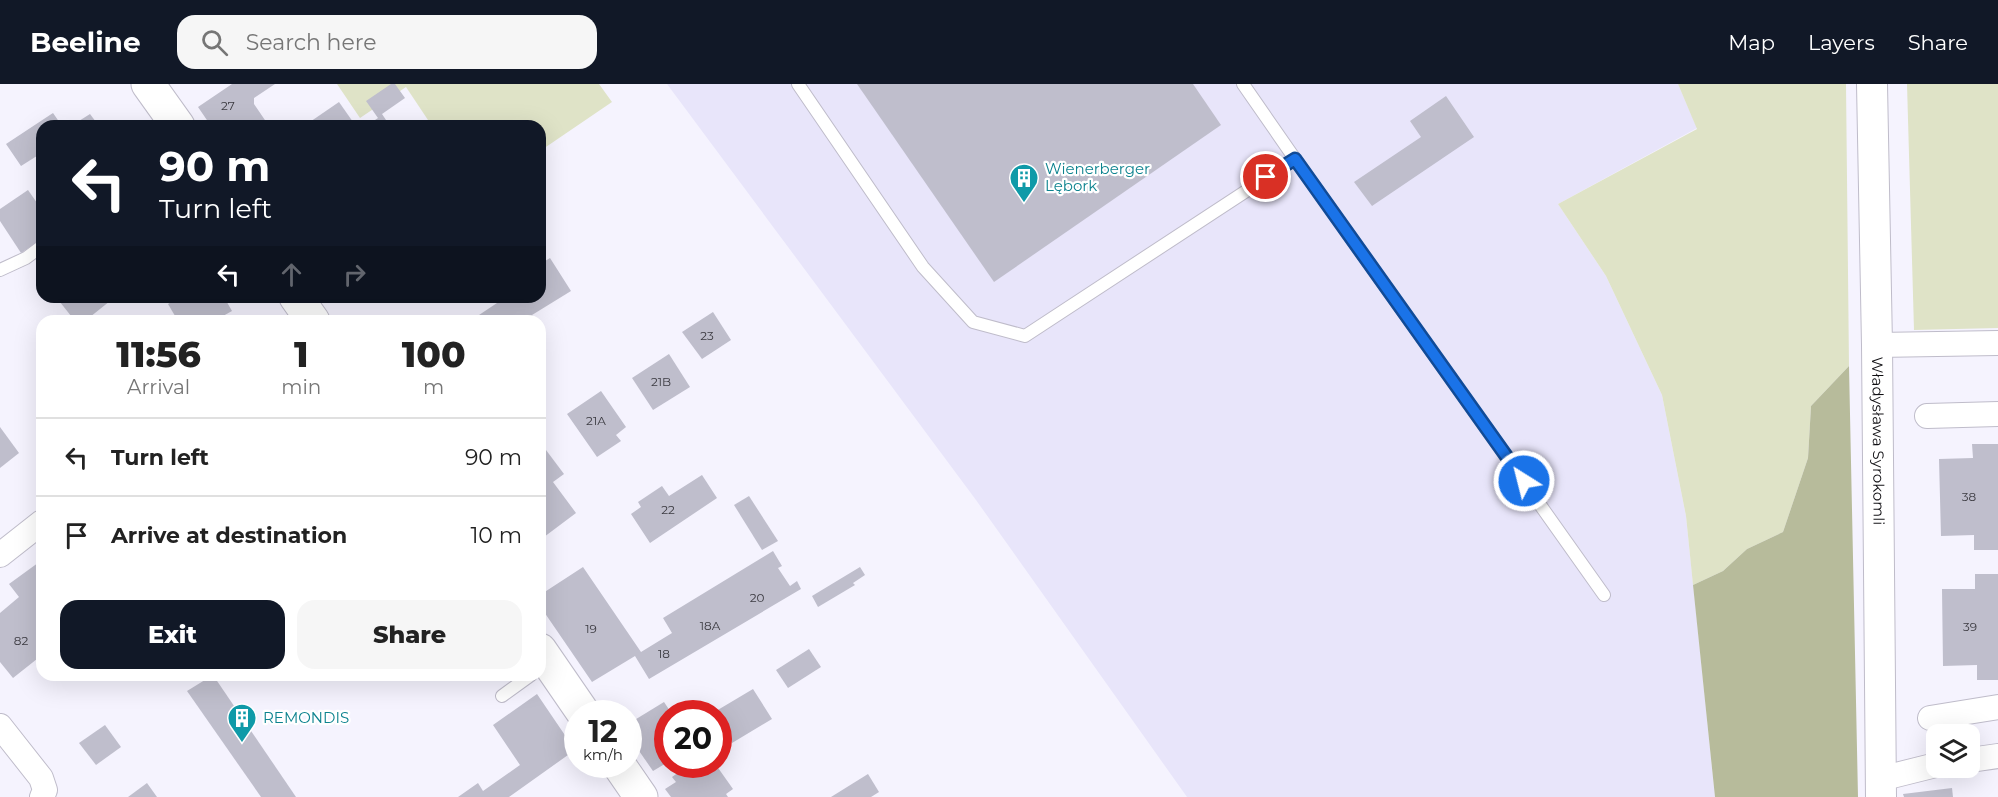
<!DOCTYPE html>
<meta charset="utf-8">
<style>
:root{--surface:#fff;--page:#f6f6f6;--text:#222;--muted:#767676;--line:#e0e0e0;--accent:#111827}
body{margin:0;font-family:Montserrat,sans-serif;background:var(--page);color:var(--text);height:100vh;display:flex;flex-direction:column;font-size:22px;white-space:nowrap}
*{box-sizing:border-box;margin:0}
p{font-size:20px;color:var(--muted)}
.icon{flex:none;width:33px;height:33px;fill:none;stroke:currentColor;stroke-width:2;stroke-linecap:round;stroke-linejoin:round}
.map{position:relative;flex:1;overflow:hidden}
.panel{position:absolute;left:36px;top:231px;width:510px;height:366px;display:flex;flex-direction:column;background:var(--surface);border-radius:18px;box-shadow:0 6px 24px #0002}
.panel>*{flex:none}
.hud{position:absolute;left:36px;top:36px;width:510px;height:183px;border-radius:18px;box-shadow:0 6px 24px #0002;background:#111827;color:#fff;overflow:hidden}
.fabs{position:absolute;left:1926px;top:640px;display:grid;gap:12px}
.fabs a{display:grid;place-items:center;width:54px;height:54px;border-radius:12px;background:var(--surface);box-shadow:0 6px 24px #0002;font-size:30px}
.speed{position:absolute;left:564px;top:616px;display:flex;gap:12px;font-size:30px;font-weight:700;text-align:center}
.speed>*{display:grid;place-content:center;width:78px;height:78px;border-radius:50%;background:var(--surface);box-shadow:0 6px 24px #0002;line-height:1}
.speed small{font-size:15px;font-weight:400}
.speed .limit{border:9px solid #d22;background:#fff;color:#111}
.pin{position:absolute;display:grid;place-items:center;width:51px;height:51px;color:#fff;margin:-26px;border:3px solid #fff;border-radius:50%;box-shadow:0 2px 6px #0007}
.me{position:absolute;width:66px;margin:-33px;rotate:324deg;stroke-linejoin:round;filter:drop-shadow(0 0 4px #0008)}
.turn{display:flex;align-items:center;gap:21px;height:126px;padding:0 24px;font-size:27px}
.turn .icon{width:78px;height:78px;stroke-width:2.5}
.turn b{display:block;font-size:42px;line-height:51px}
.lanes{display:flex;align-items:center;height:57px;padding:0 24px;background:#0003;justify-content:center;gap:30px;direction:ltr}
.lanes .off{opacity:.35}
.eta{display:flex;justify-content:space-evenly;align-items:center;height:102px;text-align:center}
.eta b{font-size:36px;font-weight:800;line-height:42px}
.action{display:flex;gap:12px;margin-top:auto;padding:12px 24px}
.action a{flex:1;height:69px;border-radius:18px;background:var(--accent);color:#fff;font-size:24px;font-weight:800;line-height:69px;text-align:center}
.action a+a{background:var(--page);color:var(--text)}
ul{padding:0;list-style:none}
li{display:flex;align-items:center;gap:18px;height:78px;padding:0 24px;border-top:2px solid var(--line)}
li div{flex:1}
li b{display:block;font-size:22px}
li em{font-style:normal}
header{display:flex;align-items:center;gap:36px;box-sizing:border-box;height:84px;padding:0 30px;background:var(--accent);color:#fff}
header strong{font-size:28px}
nav{display:flex;gap:33px;margin-inline-start:auto;font-size:21px}
.search{width:420px;height:54px;background:var(--page);display:flex;align-items:center;gap:15px;box-sizing:border-box;padding:0 21px;border-radius:18px;color:var(--muted);font-size:22px}
.map>svg:first-child{display:block}
</style>
<header>
<strong>Beeline</strong>
<div class="search"><svg class="icon" aria-label="search" viewBox="0 0 24 24"><circle cx="10" cy="10" r="6"/><path d="M15 15l6 6"/></svg>Search here</div>
<nav><a>Map</a><a>Layers</a><a>Share</a></nav>
</header>
<div class="map">
<svg width="1998" height="713" viewBox="0 0 1998 713">
<rect width="100%" height="100%" fill="#f5f3fe"/>
<!-- built -->
<path fill="#e8e5fa" d="M667 0H1678L1697 44 1558 120 1606 192 1662 311 1686 432 1715 713H1187L976 416Z"/>
<!-- green -->
<g fill="#dfe3c7">
<path d="M337 0H599L612 18 540 67V42H432L406 3 360 34Z"/>
<path d="M1678 0H1846L1849 282 1811 322 1808 374 1783 448 1747 465 1723 487 1693 501 1686 432 1662 311 1606 192 1558 120 1697 45Z"/>
<path d="M1907 0H1998V244L1914 246Z"/>
</g>
<!-- forest -->
<path fill="#b7bb9b" d="M1849 282 1858 713H1715L1693 501 1723 487 1747 465 1783 448 1808 374 1811 322Z"/>
<!-- building -->
<g fill="#bfbecc">
<path d="M232 0H275L254 14V20L269 42H211L198 23Z"/>
<path d="M391 0H395L405 14 382 30 390 42H366L378 34 366 17Z"/>
<path d="M857 0H1193L1221 41 994 198Z"/>
<path d="M1446 12 1474 53 1372 122 1354 98 1421 53 1410 37Z"/>
<path d="M339 18 353 38 347 42H304Z"/>
<path d="M53 29 62 42H42V73L40 70 21 82 6 60Z"/>
<path d="M90 30 99 42H71Z"/>
<path d="M28 106 42 126V155L21 169 0 137V125Z"/>
<path d="M550 174 571 207 532 231 536 237H470L506 213H540V180Z"/>
<path d="M56 213H115L85 237H75Z"/>
<path d="M180 213H224L232 227 214 237H178L168 220Z"/>
<path d="M713 228 731 256 702 275 682 248Z"/>
<path d="M669 270 690 303 653 326 632 294Z"/>
<path d="M601 307 626 343 616 351 621 357 597 373 567 330Z"/>
<path d="M0 343 19 369 0 384Z"/>
<path d="M540 358 564 390 553 398 576 429 540 456Z"/>
<path d="M1972 360H1998V466H1974V451L1941 452 1939 375 1973 374Z"/>
<path d="M702 391 717 414 650 459 631 430 641 423 638 418 662 402 669 412Z"/>
<path d="M749 412 778 457 762 466 734 421Z"/>
<path d="M773 467 782 482 778 484 790 502 797 497 801 505 649 595 635 572 592 598 540 522V511L583 483 641 568 672 549 663 534Z"/>
<path d="M42 476V571L13 594 0 578V529L19 513 9 500Z"/>
<path d="M860 483 865 491 853 499 855 501 818 523 812 512Z"/>
<path d="M1975 490H1998V596H1977V581L1943 582 1942 505H1975Z"/>
<path d="M809 565 821 583 788 604 776 586Z"/>
<path d="M213 591 296 713H261L187 607Z"/>
<path d="M753 605 772 635 732 659 723 644 718 647V630H711Z"/>
<path d="M537 610 575 666 509 713H458L478 699 483 707 520 681 493 641Z"/>
<path d="M664 618 672 630H668V678L653 687 628 651V640Z"/>
<path d="M105 641 121 663 96 681 79 659Z"/>
<path d="M689 681H716L733 705 726 710 728 713H671L665 705 676 698 672 693Z"/>
<path d="M868 690 879 708 871 713H831Z"/>
<path d="M147 699 157 713H128Z"/>
<path d="M1952 704 1953 713H1904L1903 710Z"/>
</g>
<g fill="none" stroke-linecap="round" stroke-linejoin="round">
<!-- service casing -->
<g stroke="#bfbcca" stroke-width="14">
<g id="service">
<path d="M798 0 923 183 973 238 1025 252 1295 75 1604 511"/>
<path d="M1243 0 1295 75"/>
<path d="M0 186 26 174 42 162"/>
<path d="M502 612 531 591"/>
</g>
</g>
<!-- minor casing -->
<g stroke="#bfbcca" stroke-width="26">
<g id="minor">
<path d="M1877 261 1998 259"/>
<path d="M1927 332 1998 330"/>
<path d="M0 471 42 438"/>
<path d="M1930 634 1998 623"/>
<path d="M0 642 41 694 45 706 42 713"/>
<path d="M1970 676 1998 672"/>
<path d="M1880 695 1936 681"/>
</g>
</g>
<!-- tertiary casing -->
<g stroke="#bfbcca" stroke-width="32">
<g id="tertiary">
<path id="s1" d="M1872 0 1877 261 1881 713"/>
</g>
</g>
<!-- secondary casing -->
<g stroke="#bfbcca" stroke-width="35">
<g id="secondary">
<path d="M148 0 178 42"/>
<path d="M296 213 313 237"/>
<path d="M540 566 584 630"/>
<path d="M619 681 641 713"/>
</g>
</g>
<!-- service -->
<use href="#service" stroke="#fff" stroke-width="12"/>
<!-- minor -->
<use href="#minor" stroke="#fff" stroke-width="24"/>
<!-- tertiary -->
<use href="#tertiary" stroke="#fff" stroke-width="30"/>
<!-- secondary -->
<use href="#secondary" stroke="#fff" stroke-width="33"/>
</g>
<g fill="none" stroke-linecap="round" stroke-linejoin="round">
<!-- route casing -->
<g stroke="#114b97" stroke-width="15">
<path id="route" d="M1266 93 1295 75 1524 397"/>
</g>
<!-- route -->
<use href="#route" stroke="#1a73e8" stroke-width="10"/>
</g>
<!-- icons -->
<defs>
<g id="building-pin" transform="scale(1.5)"><path d="M0 17L-7.5 6A9.5 9.5 0 1 1 7.5 6Z" fill="#0f9aa8" stroke="#fff"/><path d="M-4-6H4V6H1V3H-1V6H-4ZM-2.5-4.3h1.7v1.8h-1.7ZM.8-4.3h1.7v1.8H.8ZM-2.5-1h1.7V.8h-1.7ZM.8-1h1.7V.8H.8Z" fill="#fff"/></g>
</defs>
<g fill-rule="evenodd">
<use href="#building-pin" x="1024" y="94"/>
<use href="#building-pin" x="242" y="634"/>
</g>
<g text-anchor="middle" stroke-width="4.5" stroke-linejoin="round" paint-order="stroke">
<!-- number labels -->
<g font-size="12" fill="#3b3a40">
<text x="228" y="26">27</text>
<text x="707" y="256">23</text>
<text x="661" y="302">21B</text>
<text x="596" y="341">21A</text>
<text x="1969" y="417">38</text>
<text x="668" y="430">22</text>
<text x="757" y="518">20</text>
<text x="710" y="546">18A</text>
<text x="1970" y="547">39</text>
<text x="591" y="549">19</text>
<text x="21" y="561">82</text>
<text x="664" y="574">18</text>
</g>
<!-- culture labels -->
<g font-size="15" fill="#0d838f" stroke="#fff" text-anchor="start">
<text x="1045" y="90">Wienerberger<tspan x="1045" dy="17">Lębork</tspan></text>
<text x="263" y="639">REMONDIS</text>
</g>
<!-- street labels -->
<g font-size="15" fill="#0f0e12" stroke="#fff">
<text dy="5" stroke="none"><textPath href="#s1" startOffset="357">Władysława Syrokomli</textPath></text>
</g>
</g>
</svg>
<div class="fabs">
<a><svg class="icon" aria-label="layers" viewBox="0 0 24 24"><path d="M12 4l9 5-9 5-9-5zM3 14l9 5 9-5"/></svg></a>
</div>
<div class="speed"><div>12<small>km/h</small></div><div class="limit">20</div></div>
<div class="pin" style="left:1266px;top:93px;background:#d93025"><svg class="icon" aria-label="arrive" viewBox="0 0 24 24"><path d="M6 21V4h12l-3 4 3 4H6"/></svg></div>
<svg class="me" style="left:1524px;top:397px" viewBox="-20 -20 40 40"><circle r="17" fill="#1a73e8" stroke="#fff" stroke-width="3"/><path d="M0-11L8 9 0 5-8 9z" fill="#fff"/></svg>
<div class="hud">
<div class="turn"><svg class="icon" aria-label="left" viewBox="0 0 24 24"><path d="M17 20v-9H6M10 6l-5 5 5 5"/></svg><div><b>90 m</b>Turn left</div></div>
<div class="lanes"><svg class="icon" aria-label="left" viewBox="0 0 24 24"><path d="M17 20v-9H6M10 6l-5 5 5 5"/></svg><svg class="icon off" aria-label="ahead" viewBox="0 0 24 24"><path d="M12 20V5M6 11l6-6 6 6"/></svg><svg class="icon off" aria-label="right" viewBox="0 0 24 24"><path d="M7 20v-9h11M14 6l5 5-5 5"/></svg></div>
</div>
<section class="panel">
<div class="eta">
<div><b>11:56</b><p>Arrival</p></div>
<div><b>1</b><p>min</p></div>
<div><b>100</b><p>m</p></div>
</div>
<ul>
<li><svg class="icon" aria-label="left" viewBox="0 0 24 24"><path d="M17 20v-9H6M10 6l-5 5 5 5"/></svg><div><b>Turn left</b></div><em>90 m</em></li>
<li><svg class="icon" aria-label="arrive" viewBox="0 0 24 24"><path d="M6 21V4h12l-3 4 3 4H6"/></svg><div><b>Arrive at destination</b></div><em>10 m</em></li>
</ul>
<div class="action"><a>Exit</a><a>Share</a></div>
</section>
</div>
